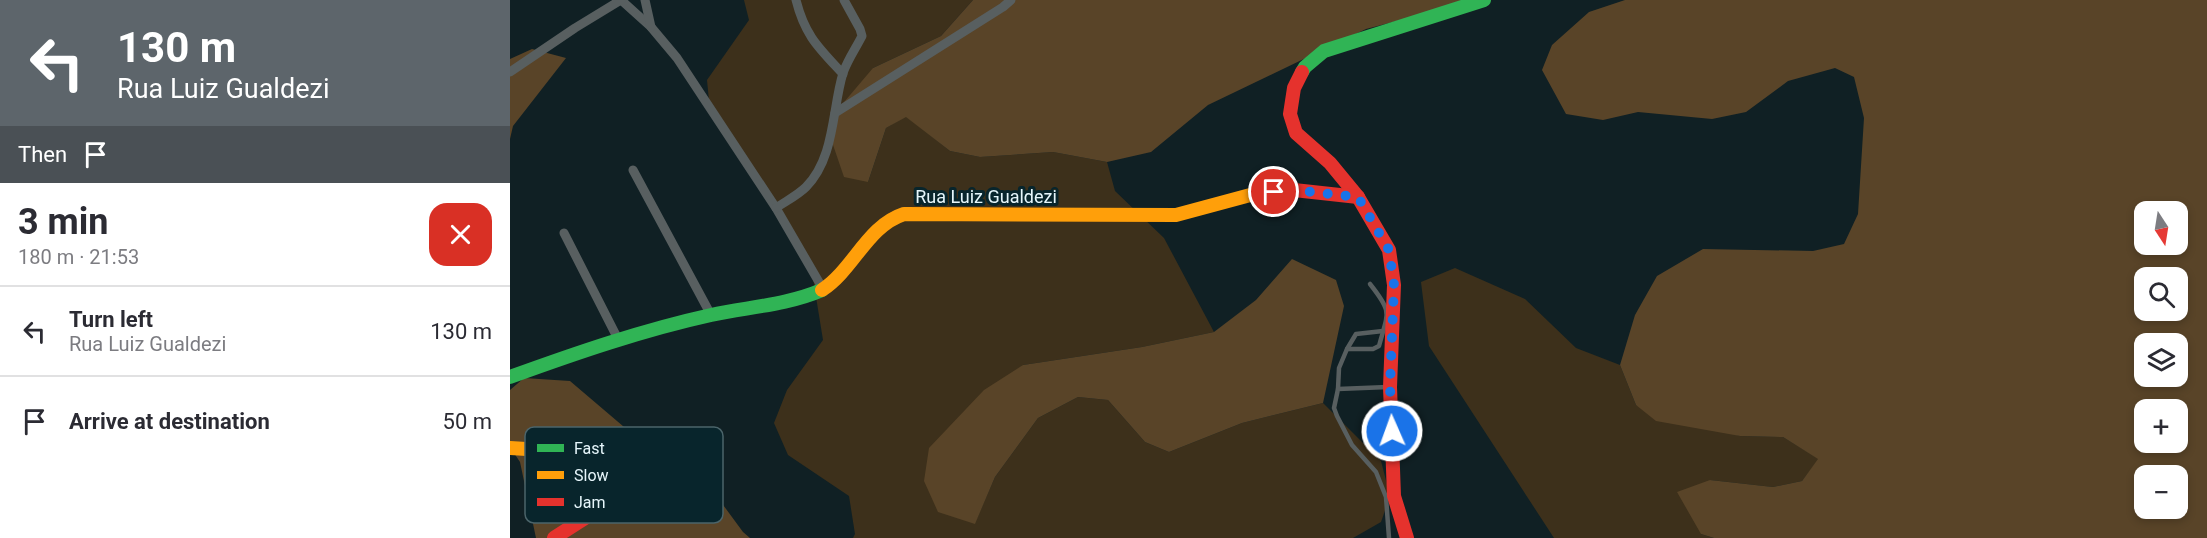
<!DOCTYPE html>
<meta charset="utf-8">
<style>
:root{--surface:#fff;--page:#f2f2f3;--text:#2b2b33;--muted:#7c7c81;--line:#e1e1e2}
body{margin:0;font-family:Roboto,sans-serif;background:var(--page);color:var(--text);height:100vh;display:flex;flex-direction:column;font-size:22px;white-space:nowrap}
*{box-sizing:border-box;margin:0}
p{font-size:20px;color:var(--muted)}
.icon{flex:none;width:33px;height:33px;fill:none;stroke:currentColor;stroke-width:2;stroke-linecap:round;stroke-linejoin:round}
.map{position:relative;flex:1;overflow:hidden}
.panel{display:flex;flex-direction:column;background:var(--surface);width:510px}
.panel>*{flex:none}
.top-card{background:#5d656b;color:#fff;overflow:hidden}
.needle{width:39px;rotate:168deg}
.tools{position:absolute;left:1624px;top:201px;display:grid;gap:12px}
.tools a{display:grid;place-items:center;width:54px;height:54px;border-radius:12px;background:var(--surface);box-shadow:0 3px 9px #0003;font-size:30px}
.pin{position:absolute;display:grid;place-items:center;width:51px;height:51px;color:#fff;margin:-26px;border:3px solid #fff;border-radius:50%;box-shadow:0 2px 6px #0007}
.me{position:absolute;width:66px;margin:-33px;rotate:358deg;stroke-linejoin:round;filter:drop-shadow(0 0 4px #0008)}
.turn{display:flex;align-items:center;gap:21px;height:126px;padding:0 18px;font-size:27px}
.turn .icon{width:78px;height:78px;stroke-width:2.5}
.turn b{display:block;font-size:42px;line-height:51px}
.then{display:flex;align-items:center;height:57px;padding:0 18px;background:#0003;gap:12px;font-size:22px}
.round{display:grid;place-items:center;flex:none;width:63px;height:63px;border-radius:18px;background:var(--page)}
.summary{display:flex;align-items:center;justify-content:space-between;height:102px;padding:0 18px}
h1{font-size:36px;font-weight:700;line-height:45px}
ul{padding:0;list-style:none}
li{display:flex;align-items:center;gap:18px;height:90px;padding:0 18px;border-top:2px solid var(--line)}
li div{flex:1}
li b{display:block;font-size:22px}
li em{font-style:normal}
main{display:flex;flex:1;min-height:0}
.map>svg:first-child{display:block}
</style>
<main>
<section class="panel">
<div class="top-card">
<div class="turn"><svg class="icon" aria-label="left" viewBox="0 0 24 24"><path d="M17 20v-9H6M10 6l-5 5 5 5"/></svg><div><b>130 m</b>Rua Luiz Gualdezi</div></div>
<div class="then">Then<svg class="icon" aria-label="arrive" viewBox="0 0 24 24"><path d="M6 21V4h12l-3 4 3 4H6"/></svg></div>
</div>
<div class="summary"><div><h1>3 min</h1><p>180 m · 21:53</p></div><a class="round" style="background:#d93025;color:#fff"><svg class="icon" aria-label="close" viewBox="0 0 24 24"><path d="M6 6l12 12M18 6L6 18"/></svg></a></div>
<ul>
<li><svg class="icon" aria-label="left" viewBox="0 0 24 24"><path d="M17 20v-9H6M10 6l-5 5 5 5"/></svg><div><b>Turn left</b><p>Rua Luiz Gualdezi</p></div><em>130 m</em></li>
<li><svg class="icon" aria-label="arrive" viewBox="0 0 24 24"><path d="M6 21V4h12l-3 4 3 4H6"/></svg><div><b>Arrive at destination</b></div><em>50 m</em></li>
</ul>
</section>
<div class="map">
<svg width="1697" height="538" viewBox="0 0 1697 538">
<rect width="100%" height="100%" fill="#102024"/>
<!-- green -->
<g fill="#3d301b">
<path d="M234 0H463L431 36 363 68 358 182 376 128 396 116 440 151 470 157 543 152 597 162 605 191 654 238 704 332 632 347 513 365 465 523 485 477 528 418 568 397 598 400 635 442 659 452 732 423 813 403 871 461 880 496 871 522 843 538H343L345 534 339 496 278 455 264 423 277 390 313 340 301 266 200 111 197 80 239 20Z"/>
<path d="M945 268 1015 299 1066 348 1110 365 1126 405 1230 436 1273 437 1309 459 1292 481 1263 487 1200 480 1191 534 1204 538H1044L919 346 911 282Z"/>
</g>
<!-- forest -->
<g fill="#594428" fill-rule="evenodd">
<path d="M463 0H968L856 29 698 105 641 152 597 162 543 152 470 157 440 151 396 117 376 128 358 182 334 177 321 139 329 108 363 68 431 36Z"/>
<path d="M1115 0H1697V538H1204L1191 534 1167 492 1200 480 1263 487 1292 481 1308 459 1273 437 1230 436 1146 421 1126 405 1110 365 1125 315 1147 276 1193 249 1303 251 1334 244 1348 214 1354 118 1344 77 1325 68 1278 81 1236 112 1202 119 1128 112 1093 120 1056 114 1032 70 1042 45 1079 12ZM1635 212H1668V244H1635ZM1635 278H1668V310H1635ZM1635 344H1668V376H1635ZM1635 410H1668V442H1635ZM1635 476H1668V508H1635Z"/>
<path d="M22 49 56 58 3 126 0 139V59Z"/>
<path d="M782 259 826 280 834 306 813 403 732 423 659 452 635 442 598 400 568 397 528 418 485 477 465 524 428 512 414 481 419 448 474 390 513 365 632 347 704 332 746 300Z"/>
<path d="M14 378 60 381 154 461 194 479 233 532 240 538H26L10 462 0 447V390Z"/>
</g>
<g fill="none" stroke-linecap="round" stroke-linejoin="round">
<!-- lane -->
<g stroke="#585f60" stroke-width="4.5">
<path d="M837 349 846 334 873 331"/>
<path d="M878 387 828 389 824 408 827 416 842 445 866 472 876 497 879 538"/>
<path d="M828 389 829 368 837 349H863L869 346C878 312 883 313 860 284"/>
</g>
<!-- street -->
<g stroke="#585f60" stroke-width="9">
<path d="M111 0 141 27 167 58 266 208 313 289"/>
<path d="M135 0 141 27"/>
<path d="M286 0C295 36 309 48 333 74"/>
<path d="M0 72 65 28 111 0"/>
<path d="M325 113 493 7 501 0"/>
<path d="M123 170 201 315"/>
<path d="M266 208C276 201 288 195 296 187 325 158 322 109 333 73 338 59 346 48 352 36L350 29 334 0"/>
<path d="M54 233 108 339"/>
</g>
<!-- fast -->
<g stroke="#30b455" stroke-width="14">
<path d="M792 72 795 67 814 51 974 0"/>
<path d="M0 377C66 353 133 330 201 315 238 307 277 305 312 290"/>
</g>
<!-- slow -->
<g stroke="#ff9f0a" stroke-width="14">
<path d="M312 290C344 269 357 226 394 214L666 215 744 194 768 192"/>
<path d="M0 448 65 452 174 446 183 451 185 460 178 468 142 483"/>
</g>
<!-- jam -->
<g stroke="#e5322d" stroke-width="14">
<path d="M792 72 784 88 780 114 786 133 820 163 848 197 879 250 884 285 880 387 884 496 897 538"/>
<path d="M768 192 784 190 848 197"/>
<path d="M44 538 92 507 142 483"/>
</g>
</g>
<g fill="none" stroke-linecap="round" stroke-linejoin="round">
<!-- route -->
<path stroke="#1a73e8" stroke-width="10" stroke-dasharray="0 18" d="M764 192 784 190 848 197 879 250 884 285 880 387 882 431"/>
</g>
<g text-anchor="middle" stroke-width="6" stroke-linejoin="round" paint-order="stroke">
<!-- street labels -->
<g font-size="18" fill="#e6f6fb" stroke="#08252c">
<text x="476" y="203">Rua Luiz Gualdezi</text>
</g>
</g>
<!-- legend -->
<rect x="15" y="427" width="198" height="96" rx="9" fill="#08252c" stroke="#4b646a" stroke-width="1.5"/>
<rect x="27" y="444" width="27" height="8" fill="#30b455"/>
<rect x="27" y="471" width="27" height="8" fill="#ff9f0a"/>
<rect x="27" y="498" width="27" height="8" fill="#e5322d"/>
<g font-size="16" fill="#e6f6fb">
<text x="64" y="454">Fast</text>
<text x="64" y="481">Slow</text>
<text x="64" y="508">Jam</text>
</g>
</svg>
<div class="tools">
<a><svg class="needle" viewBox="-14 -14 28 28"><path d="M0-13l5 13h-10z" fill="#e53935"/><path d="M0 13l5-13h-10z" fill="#7c7c81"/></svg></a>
<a><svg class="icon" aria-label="search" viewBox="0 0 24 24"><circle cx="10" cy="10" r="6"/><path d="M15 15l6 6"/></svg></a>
<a><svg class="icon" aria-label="layers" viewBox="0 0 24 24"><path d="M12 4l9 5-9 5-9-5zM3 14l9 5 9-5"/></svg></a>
<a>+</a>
<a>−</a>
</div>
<div class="pin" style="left:764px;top:192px;background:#d93025"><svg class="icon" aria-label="arrive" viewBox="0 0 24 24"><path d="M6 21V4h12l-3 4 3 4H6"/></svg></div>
<svg class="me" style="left:882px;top:431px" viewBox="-20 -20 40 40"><circle r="17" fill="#1a73e8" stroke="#fff" stroke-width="3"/><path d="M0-11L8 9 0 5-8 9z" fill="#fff"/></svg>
</div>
</main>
